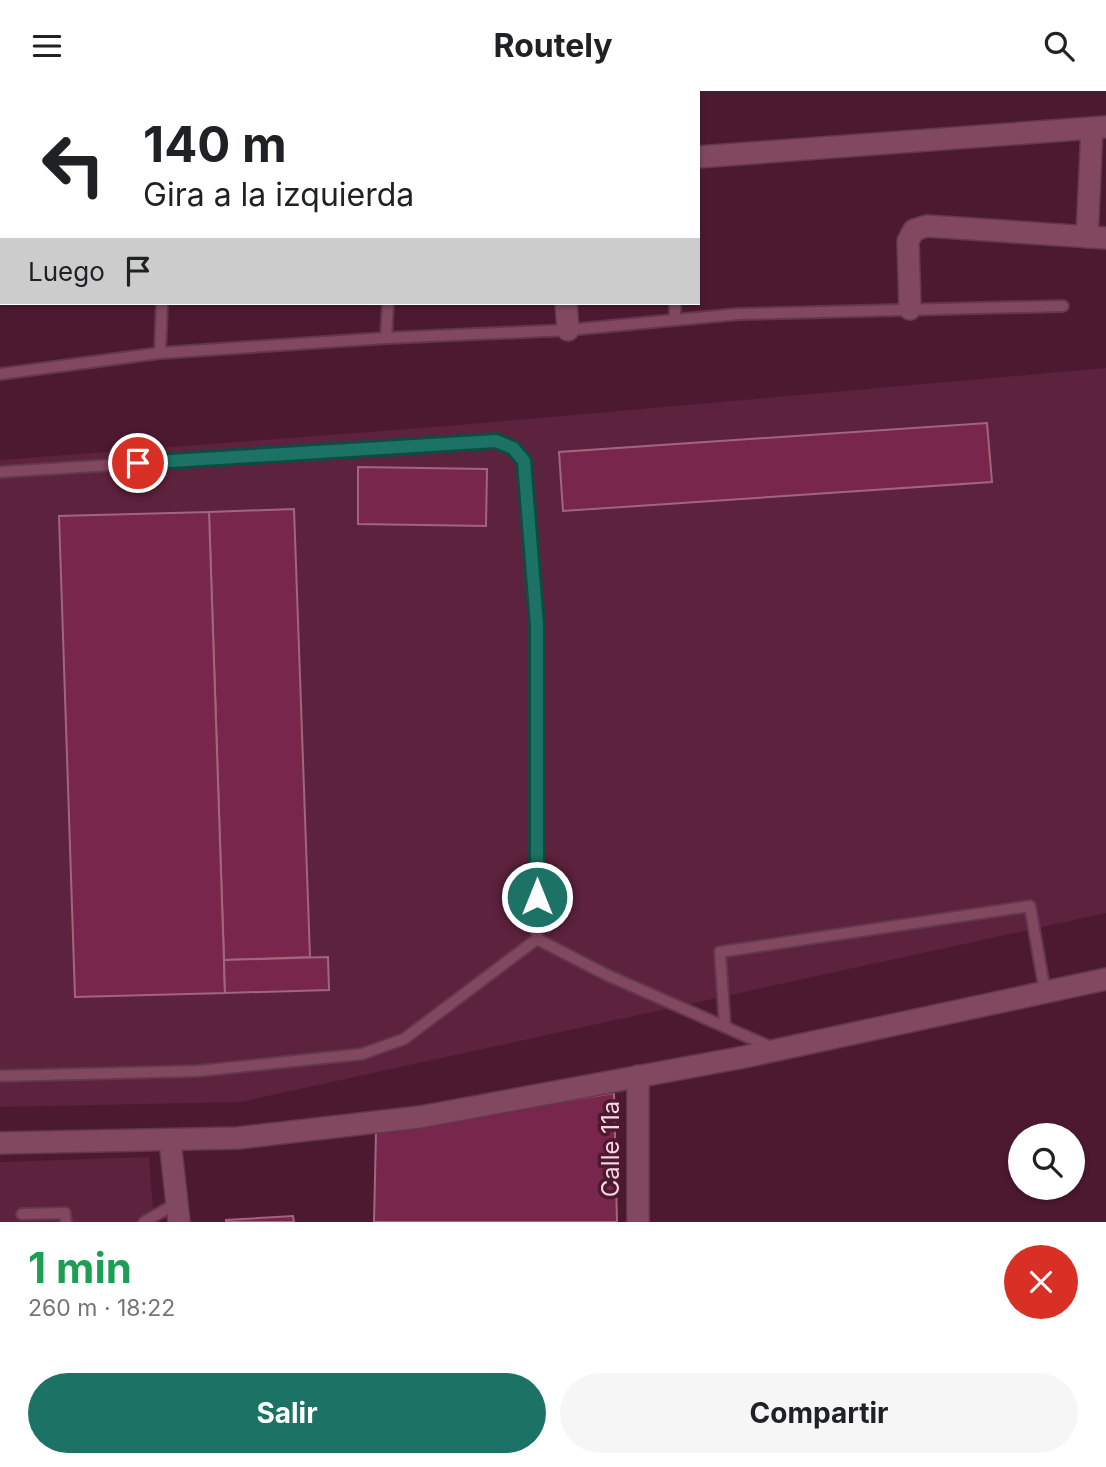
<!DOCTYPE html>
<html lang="es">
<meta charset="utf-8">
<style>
:root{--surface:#fff;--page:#f6f6f6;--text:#202124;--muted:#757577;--accent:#1c7264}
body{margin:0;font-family:Inter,sans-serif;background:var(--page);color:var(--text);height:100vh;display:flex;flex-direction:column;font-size:26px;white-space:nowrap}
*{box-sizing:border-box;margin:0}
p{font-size:23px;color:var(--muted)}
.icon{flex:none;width:38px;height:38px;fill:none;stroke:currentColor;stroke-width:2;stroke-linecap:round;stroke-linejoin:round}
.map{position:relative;height:1131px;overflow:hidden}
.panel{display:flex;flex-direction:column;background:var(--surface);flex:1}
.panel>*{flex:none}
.guide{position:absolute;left:0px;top:0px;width:700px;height:214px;box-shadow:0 2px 5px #0004;background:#fff;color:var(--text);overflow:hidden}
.tools{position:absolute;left:1008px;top:1032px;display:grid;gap:14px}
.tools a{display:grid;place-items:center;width:77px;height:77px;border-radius:50%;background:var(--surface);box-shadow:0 2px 5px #0004;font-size:35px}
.pin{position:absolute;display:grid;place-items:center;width:60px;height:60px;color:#fff;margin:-30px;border:4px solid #fff;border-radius:50%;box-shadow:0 2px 7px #0007}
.me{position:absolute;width:77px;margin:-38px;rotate:0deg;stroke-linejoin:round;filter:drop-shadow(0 0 5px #0008)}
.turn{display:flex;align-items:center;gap:24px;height:147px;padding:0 28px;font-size:32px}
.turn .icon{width:91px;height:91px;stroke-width:2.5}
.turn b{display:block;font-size:49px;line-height:60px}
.then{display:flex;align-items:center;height:66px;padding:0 28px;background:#0003;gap:14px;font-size:26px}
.round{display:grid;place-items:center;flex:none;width:74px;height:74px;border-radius:37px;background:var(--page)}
.summary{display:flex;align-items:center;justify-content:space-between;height:119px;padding:0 28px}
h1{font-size:42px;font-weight:700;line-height:52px;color:#1e9e55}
.cta{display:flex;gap:14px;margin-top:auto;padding:14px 28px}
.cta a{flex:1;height:80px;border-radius:42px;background:var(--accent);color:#fff;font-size:28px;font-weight:700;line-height:80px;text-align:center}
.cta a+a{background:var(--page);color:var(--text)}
header{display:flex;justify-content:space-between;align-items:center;height:91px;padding:0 28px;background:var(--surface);font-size:32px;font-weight:700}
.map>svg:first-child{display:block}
</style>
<header><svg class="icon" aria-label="menu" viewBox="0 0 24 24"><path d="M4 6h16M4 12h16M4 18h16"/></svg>Routely<svg class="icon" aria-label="search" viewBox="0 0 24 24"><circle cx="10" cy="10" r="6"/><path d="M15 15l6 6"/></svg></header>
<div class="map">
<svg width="1106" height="1131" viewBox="0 0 1106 1131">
<rect width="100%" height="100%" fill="#4d1930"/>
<!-- built -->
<g fill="#5d223d">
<path d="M1106 277V822L240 1011 0 1016V369L448 335Z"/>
<path d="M149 1066 154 1131H0V1071Z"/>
</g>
<!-- building -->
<g fill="#78264c" stroke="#a1667d" stroke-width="2">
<path d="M987 332 992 391 563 420 559 361Z"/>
<path d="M358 376 487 378 486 435 358 433Z"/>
<path d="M294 418 310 866 224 869 209 421Z"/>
<path d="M209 421 225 902 75 906 59 425Z"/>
<path d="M328 866 329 899 225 902 224 869Z"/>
<path d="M614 1002 617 1131H374L376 1041Z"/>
<path d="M293 1125 294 1131H226V1129Z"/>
</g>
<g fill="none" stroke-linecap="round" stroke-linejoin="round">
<!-- lane casing -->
<g stroke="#63374c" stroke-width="14">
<g id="lane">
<path d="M412 2 424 0"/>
<path d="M0 51H2"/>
<path d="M675 212V229"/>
<path d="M386 247 388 212"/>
<path d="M160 262 162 212"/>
<path d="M0 283 160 262 386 247 568 239 739 223 1063 215"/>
<path d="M0 381 496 350 513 357 524 370 537 534V848"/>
<path d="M537 848 607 884 773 957"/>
<path d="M725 936 720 861 1030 815 1045 901"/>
<path d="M0 985 198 980 362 963 404 948 537 848"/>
<path d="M22 1123 65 1122 66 1131"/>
<path d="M144 1131 177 1112"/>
</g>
</g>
<!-- street casing -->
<g stroke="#63374c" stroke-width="24">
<g id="street">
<path d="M698 66 1106 36"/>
<path d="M1087 146 1092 37"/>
<path d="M0 151H2"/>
<path d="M566 212 568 239"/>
<path d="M910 218 908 150 914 139 927 135 1106 147"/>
<path d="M638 985V1131"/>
<path d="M170 1050 179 1131"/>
<path d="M0 1052 238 1047 420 1026 744 966 1106 888"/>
</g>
</g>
<!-- lane -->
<use href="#lane" stroke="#81485f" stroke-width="10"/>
<!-- street -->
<use href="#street" stroke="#81485f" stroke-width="21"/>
</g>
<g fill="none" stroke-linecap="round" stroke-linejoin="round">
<!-- route casing -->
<g stroke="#124a41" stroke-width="18">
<path id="route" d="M138 372 496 350 513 357 524 370 537 534V806"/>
</g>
<!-- route -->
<use href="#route" stroke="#1c7264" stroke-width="12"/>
</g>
<g text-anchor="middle" stroke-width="7" stroke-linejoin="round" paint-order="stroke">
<!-- street labels -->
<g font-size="24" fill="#f6d4e0" stroke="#4d1930">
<text transform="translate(611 1058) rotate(-90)" y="8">Calle 11a</text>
</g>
</g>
</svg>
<div class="tools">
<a><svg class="icon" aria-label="search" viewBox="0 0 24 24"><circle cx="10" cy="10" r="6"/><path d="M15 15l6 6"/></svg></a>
</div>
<div class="pin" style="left:138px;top:372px;background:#d93025"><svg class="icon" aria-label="arrive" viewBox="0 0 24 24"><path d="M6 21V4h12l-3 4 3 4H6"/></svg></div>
<svg class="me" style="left:537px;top:806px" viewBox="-20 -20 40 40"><circle r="17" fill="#1c7264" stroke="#fff" stroke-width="3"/><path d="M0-11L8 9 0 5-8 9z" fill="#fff"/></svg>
<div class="guide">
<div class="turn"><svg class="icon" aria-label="left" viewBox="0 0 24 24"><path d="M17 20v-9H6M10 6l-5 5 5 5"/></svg><div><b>140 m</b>Gira a la izquierda</div></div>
<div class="then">Luego<svg class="icon" aria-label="arrive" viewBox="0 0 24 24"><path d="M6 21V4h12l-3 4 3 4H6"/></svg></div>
</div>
</div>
<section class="panel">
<div class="summary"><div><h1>1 min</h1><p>260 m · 18:22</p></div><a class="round" style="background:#d93025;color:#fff"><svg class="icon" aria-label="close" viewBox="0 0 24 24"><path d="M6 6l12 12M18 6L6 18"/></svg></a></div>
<div class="cta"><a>Salir</a><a>Compartir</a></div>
</section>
